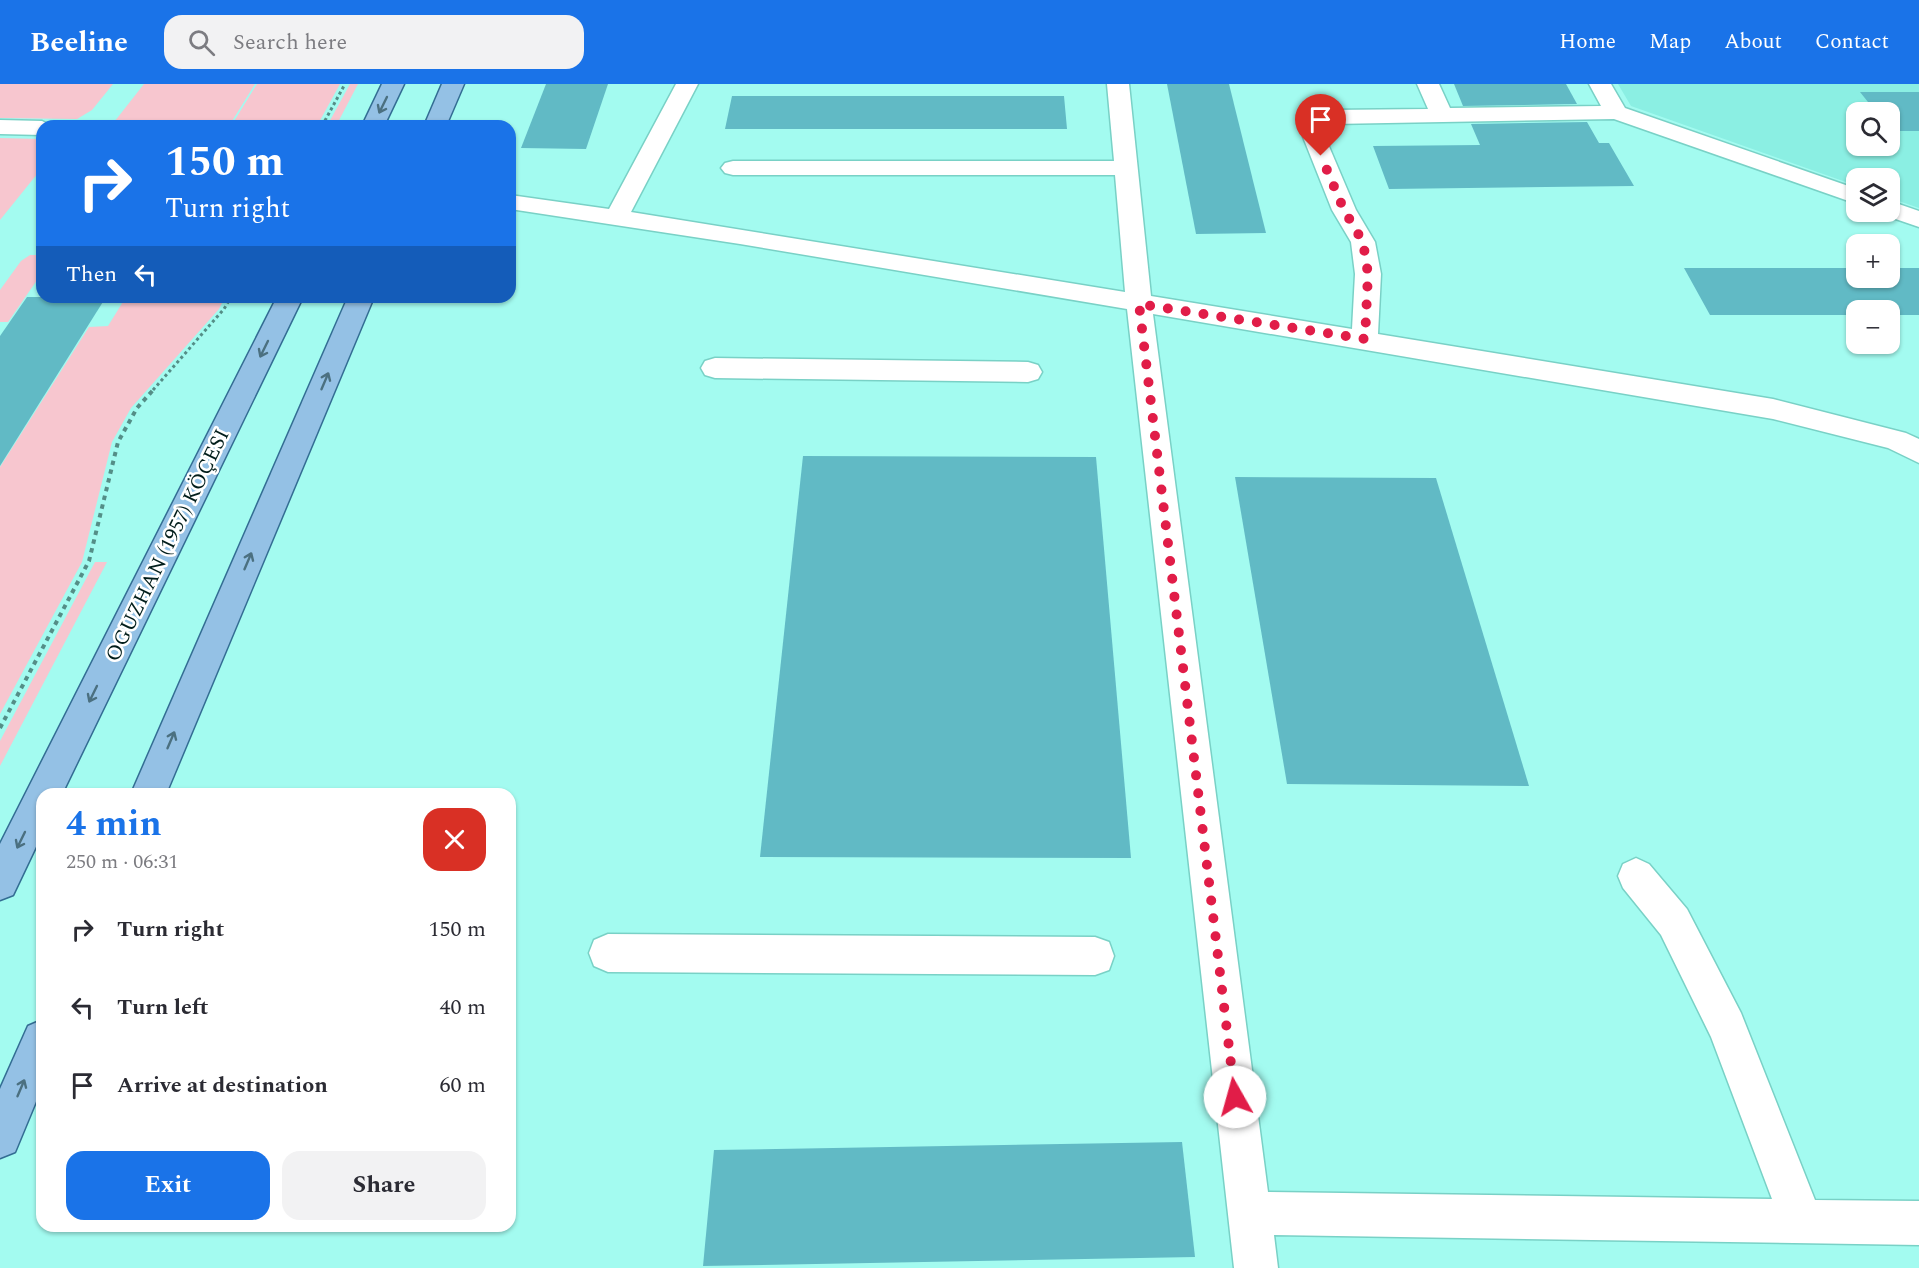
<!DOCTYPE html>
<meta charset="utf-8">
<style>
:root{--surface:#fff;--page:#f2f2f3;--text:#2b2b33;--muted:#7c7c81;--accent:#1a73e8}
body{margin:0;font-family:Spectral,serif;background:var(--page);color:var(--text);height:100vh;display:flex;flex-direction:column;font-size:22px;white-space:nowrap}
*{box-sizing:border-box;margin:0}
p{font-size:20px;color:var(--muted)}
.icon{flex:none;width:33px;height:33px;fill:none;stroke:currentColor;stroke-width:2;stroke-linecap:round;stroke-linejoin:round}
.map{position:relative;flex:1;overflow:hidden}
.sheet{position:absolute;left:36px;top:704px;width:480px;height:444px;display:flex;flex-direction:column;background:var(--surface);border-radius:18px;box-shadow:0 2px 4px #0004}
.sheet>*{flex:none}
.guide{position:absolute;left:36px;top:36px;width:480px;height:183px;border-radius:18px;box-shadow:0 2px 4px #0004;background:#1a73e8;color:#fff;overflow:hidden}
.fabs{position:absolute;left:1846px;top:18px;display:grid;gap:12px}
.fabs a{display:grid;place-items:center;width:54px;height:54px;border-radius:12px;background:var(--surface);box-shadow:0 2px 4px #0004;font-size:30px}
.pin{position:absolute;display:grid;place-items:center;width:51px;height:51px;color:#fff;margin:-62px -26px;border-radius:50% 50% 50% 0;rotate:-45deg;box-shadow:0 0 6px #0007}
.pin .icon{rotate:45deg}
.me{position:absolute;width:66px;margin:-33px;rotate:353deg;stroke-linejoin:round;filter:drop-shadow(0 0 4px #0008)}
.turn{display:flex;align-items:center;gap:21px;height:126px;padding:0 30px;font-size:27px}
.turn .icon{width:78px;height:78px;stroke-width:2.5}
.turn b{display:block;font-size:42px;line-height:51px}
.then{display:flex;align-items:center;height:57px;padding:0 30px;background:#0003;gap:12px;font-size:22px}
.round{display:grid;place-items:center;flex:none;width:63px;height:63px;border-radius:18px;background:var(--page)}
.overview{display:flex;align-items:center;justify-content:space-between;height:102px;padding:0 30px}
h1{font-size:36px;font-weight:700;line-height:45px;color:var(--accent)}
.button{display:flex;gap:12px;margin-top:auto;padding:12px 30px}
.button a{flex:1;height:69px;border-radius:18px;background:var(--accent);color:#fff;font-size:24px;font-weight:700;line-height:69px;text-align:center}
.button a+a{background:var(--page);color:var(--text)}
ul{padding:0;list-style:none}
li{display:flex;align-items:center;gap:18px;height:78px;padding:0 30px}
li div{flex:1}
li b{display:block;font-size:22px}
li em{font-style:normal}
header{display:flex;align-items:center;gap:36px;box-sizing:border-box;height:84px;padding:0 30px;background:var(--accent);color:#fff}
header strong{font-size:28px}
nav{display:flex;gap:33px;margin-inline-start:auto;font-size:21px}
.search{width:420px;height:54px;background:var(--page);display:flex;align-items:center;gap:15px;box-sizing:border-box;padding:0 21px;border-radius:18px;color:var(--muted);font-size:22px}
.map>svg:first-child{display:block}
</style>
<header>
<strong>Beeline</strong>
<div class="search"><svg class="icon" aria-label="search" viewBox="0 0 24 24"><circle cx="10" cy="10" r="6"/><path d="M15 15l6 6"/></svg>Search here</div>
<nav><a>Home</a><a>Map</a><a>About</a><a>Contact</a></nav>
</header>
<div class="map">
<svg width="1919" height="1184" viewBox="0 0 1919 1184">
<rect width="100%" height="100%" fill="#a3fbf0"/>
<!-- built -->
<path fill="#8befe3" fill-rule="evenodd" d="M1618 0H1919V124L1890 114V94H1857V102L1631 22ZM1857 28H1890V62H1857Z"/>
<!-- green -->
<g fill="#f7c6cf">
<path d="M0 0H113L92 26 77 35 0 34Z"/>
<path d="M144 0H255L229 42H111Z"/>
<path d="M257 0H340L317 42H231Z"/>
<path d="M350 0H358L336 42H327Z"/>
<path d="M0 54 42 55V84L0 136Z"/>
<path d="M30 171H42V189L8 238H0V206L21 177Z"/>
<path d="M126 213H225L219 225 131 324 112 358 82 478 0 630V383L89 243 108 242Z"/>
<path d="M95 478H107L0 682V657Z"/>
</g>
<!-- building -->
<g fill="#61bac5">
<path d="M546 0H608L586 65 521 64Z"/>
<path d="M1167 0H1229L1266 149 1196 150Z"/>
<path d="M1454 0H1566L1577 20 1463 22Z"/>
<path d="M1860 8H1919V47H1891L1890 28H1876Z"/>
<path d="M732 12H1064L1067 45H725Z"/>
<path d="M1587 38 1599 59H1609L1634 102 1389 105 1373 62 1480 61 1471 40Z"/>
<path d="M1684 184H1857V194H1890V184H1919V231H1890V226H1857V231H1710Z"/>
<path d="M27 213H106L0 382V252Z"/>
<path d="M803 372 1096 373 1131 774 760 773Z"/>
<path d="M1235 393 1436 394 1529 702 1287 700Z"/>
<path d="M1182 1058 1195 1173 703 1182 714 1066Z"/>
</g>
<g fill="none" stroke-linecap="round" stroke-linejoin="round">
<!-- minor casing -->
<g stroke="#79d1c6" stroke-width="3">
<g id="minor">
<path d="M676 0H698L631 128 1125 208 1115 91H733L725 89 721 84 725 79 733 77H1114L1107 0H1129L1151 212 1352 245 1355 190 1351 158 1332 126 1303 53 1309 32 1331 26 1428 25 1417 0H1439L1450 24 1601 22 1589 0H1611L1625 24 1857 105V120L1614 35 1332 40 1327 41 1325 53 1356 126 1375 158 1381 190 1378 250 1773 315 1906 349 1919 355V379L1888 364 1773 335 1153 230 1268 1108 1772 1115 1711 953 1661 851 1623 804 1618 792 1623 780 1636 774 1649 780 1687 825 1741 929 1815 1116 1919 1117V1161L1274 1151 1278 1184H1234L1127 225 740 160 510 125V111L609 125Z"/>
<path d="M0 36 42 37 52 42H42V51L0 50Z"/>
<path d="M1890 117 1919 127V143L1881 130 1880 128H1890Z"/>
<path d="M715 274 1028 278 1038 281 1042 288 1038 295 1028 298 715 294 705 291 701 284 705 277Z"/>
<path d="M608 850 1095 853 1109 858 1114 872 1109 886 1095 891 608 888 594 882 589 869 594 856Z"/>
</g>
</g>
<!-- major casing -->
<g stroke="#336d93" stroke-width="3">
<g id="major">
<path d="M382 0H404L384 42H362Z"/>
<path d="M442 0H464L446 42H424Z"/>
<path d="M277 213H303L62 710H42V750L13 811 0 816V760Z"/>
<path d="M348 213H374L166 710H131Z"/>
<path d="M42 936V1003L15 1068 0 1074V1005L28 942Z"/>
</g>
</g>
<!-- path-far1 -->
<g stroke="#548e87" stroke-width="3" stroke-dasharray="3 3" stroke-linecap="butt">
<path d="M322 42 345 0"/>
<path d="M153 306 224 225 231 213"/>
</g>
<!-- path -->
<path stroke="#548e87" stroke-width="4" stroke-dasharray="4.5 4.5" stroke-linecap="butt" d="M0 644 89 477 118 358 137 324 154 305"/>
<!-- minor -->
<use href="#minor" fill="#fff" fill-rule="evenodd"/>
<!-- major -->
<use href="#major" fill="#94c1e5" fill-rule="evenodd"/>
</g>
<!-- one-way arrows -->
<defs><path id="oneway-shaft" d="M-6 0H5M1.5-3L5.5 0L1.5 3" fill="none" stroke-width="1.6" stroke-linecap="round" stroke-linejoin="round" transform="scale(1.5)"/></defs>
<g stroke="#4b7080">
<use href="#oneway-shaft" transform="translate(383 21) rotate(116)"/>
<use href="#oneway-shaft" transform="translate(264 265) rotate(116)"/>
<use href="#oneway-shaft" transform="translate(325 297) rotate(-67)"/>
<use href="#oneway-shaft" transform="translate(248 477) rotate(-67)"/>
<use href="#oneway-shaft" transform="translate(93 610) rotate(116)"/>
<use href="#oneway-shaft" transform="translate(171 656) rotate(-67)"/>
<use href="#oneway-shaft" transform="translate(21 756) rotate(116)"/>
<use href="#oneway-shaft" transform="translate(21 1004) rotate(-67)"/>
</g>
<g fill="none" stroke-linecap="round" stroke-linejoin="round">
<!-- route -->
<path stroke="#e11d48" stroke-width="10" stroke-dasharray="0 18" d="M1235 1013 1139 220 1365 255 1368 190 1363 158 1344 126 1321 72"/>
</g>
<g text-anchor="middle" stroke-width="5" stroke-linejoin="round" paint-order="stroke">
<!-- street labels -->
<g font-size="21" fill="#021e1b" stroke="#fff">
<text transform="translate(167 461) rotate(-64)" y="7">OGUZHAN (1957) KÖÇESI</text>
</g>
</g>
</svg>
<div class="fabs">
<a><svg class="icon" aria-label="search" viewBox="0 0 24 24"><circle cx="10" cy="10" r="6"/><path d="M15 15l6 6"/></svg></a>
<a><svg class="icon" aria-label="layers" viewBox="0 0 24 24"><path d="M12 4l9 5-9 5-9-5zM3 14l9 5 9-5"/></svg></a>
<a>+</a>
<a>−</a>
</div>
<div class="pin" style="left:1321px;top:72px;background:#d93025"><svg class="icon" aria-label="arrive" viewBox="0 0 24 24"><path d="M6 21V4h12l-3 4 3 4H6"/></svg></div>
<svg class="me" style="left:1235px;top:1013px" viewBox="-20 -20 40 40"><circle r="19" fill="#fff"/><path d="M0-13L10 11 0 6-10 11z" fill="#e11d48"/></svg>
<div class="guide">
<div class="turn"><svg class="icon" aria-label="right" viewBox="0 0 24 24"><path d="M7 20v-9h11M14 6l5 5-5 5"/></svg><div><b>150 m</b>Turn right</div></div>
<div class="then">Then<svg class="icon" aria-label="left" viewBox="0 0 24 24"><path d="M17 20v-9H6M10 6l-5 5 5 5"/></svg></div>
</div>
<section class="sheet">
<div class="overview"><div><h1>4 min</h1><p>250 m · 06:31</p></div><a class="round" style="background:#d93025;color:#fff"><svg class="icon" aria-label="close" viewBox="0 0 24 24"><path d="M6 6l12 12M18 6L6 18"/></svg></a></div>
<ul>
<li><svg class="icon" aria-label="right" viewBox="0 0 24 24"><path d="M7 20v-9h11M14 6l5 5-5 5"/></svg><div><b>Turn right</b></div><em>150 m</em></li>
<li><svg class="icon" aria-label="left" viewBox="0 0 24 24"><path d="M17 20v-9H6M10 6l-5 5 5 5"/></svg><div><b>Turn left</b></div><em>40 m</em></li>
<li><svg class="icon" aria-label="arrive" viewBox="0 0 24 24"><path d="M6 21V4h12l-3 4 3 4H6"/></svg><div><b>Arrive at destination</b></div><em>60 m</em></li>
</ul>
<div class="button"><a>Exit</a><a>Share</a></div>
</section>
</div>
